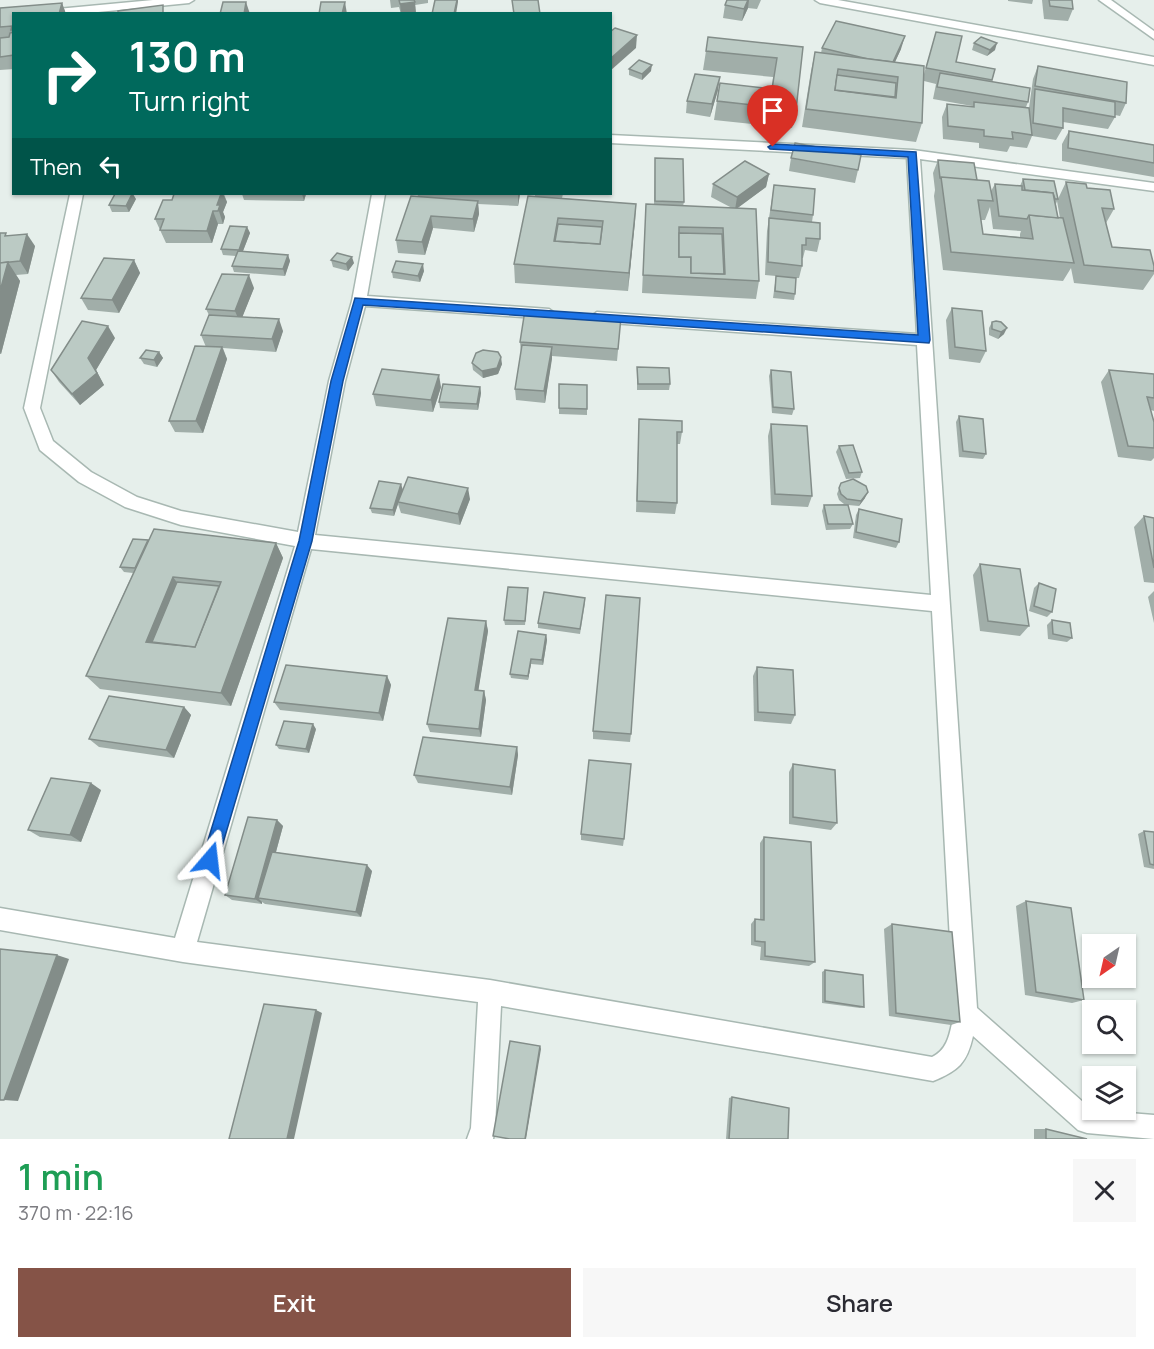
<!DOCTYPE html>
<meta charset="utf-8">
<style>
:root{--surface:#fff;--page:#f7f7f7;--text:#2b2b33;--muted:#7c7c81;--accent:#855347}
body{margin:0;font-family:Manrope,sans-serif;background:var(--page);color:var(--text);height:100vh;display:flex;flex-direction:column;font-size:22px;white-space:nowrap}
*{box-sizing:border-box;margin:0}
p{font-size:20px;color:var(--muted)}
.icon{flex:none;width:33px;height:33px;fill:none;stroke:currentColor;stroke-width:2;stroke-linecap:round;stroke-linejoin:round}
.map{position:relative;height:1139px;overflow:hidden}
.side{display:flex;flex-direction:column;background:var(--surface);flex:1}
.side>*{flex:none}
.top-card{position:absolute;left:12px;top:12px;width:600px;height:183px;border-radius:0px;box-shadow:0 2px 4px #0004;background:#00695c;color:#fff;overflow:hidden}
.needle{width:39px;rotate:214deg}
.fabs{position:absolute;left:1082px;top:934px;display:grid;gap:12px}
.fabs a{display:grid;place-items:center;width:54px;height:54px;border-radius:0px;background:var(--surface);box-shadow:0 2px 4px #0004;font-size:30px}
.pin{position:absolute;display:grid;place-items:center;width:51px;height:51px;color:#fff;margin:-62px -26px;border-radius:50% 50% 50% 0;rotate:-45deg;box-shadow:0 0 6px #0007}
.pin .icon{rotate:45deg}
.me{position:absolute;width:66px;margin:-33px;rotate:17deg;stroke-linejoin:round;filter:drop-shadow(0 0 4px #0008)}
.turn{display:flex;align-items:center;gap:21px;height:126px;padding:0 18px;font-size:27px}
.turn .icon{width:78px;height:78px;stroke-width:2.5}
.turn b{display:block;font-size:42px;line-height:51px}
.then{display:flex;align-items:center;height:57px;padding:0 18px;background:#0003;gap:12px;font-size:22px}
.round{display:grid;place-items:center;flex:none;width:63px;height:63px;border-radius:0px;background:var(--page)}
.overview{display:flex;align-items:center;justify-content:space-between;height:102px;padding:0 18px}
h1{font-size:36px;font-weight:600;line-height:45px;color:#1e9e55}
.cta{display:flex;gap:12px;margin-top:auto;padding:12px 18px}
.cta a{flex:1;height:69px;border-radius:0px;background:var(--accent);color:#fff;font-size:24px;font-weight:600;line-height:69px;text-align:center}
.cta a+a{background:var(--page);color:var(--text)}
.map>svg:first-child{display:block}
</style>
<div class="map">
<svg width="1154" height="1139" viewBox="0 0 1154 1139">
<rect width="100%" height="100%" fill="#e6efeb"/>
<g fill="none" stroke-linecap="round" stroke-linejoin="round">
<!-- minor casing -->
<g stroke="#a8b8b2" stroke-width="3">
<g id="minor">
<path d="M153 0H194L189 3 78 14H31L36 11Z"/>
<path d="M815 0H838L1154 57V65L820 3Z"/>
<path d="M1099 0H1111L1154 31V39Z"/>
<path d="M610 135 913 150 1154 183V191L920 159 977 1008 1092 1110 1154 1115V1139L1087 1133 1078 1130 973 1036C967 1063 958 1071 933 1081L501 1006 495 1128 493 1139H467L471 1128 478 1002 183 962 0 930V908L175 938 295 546 181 525 125 507 79 482 40 450 24 408 70 194H83L40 408 53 441 91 472 137 497 181 511 298 532 329 381 352 301 372 194H385L367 296 549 309 556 314 549 319 365 306 345 381 315 535 931 595 917 345 597 322 590 317 597 312 917 334 907 158 610 143ZM311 549 932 611 954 1014C950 1031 949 1049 932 1057L490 980 197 942Z"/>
</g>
</g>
<!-- minor -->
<use href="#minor" fill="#fff" fill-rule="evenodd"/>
</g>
<!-- wall -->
<g fill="#a1aea9" fill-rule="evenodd">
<path d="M390 0H428V3L415 5 416 14H401L399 7 391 8Z"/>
<path d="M727 0H761L757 9 748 8 742 21 723 18 725 5Z"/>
<path d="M1008 0H1033L1032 4 1008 1Z"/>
<path d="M1042 0H1072L1073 9 1068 21 1044 19Z"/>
<path d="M62 3 66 14H14V69L0 70V8Z"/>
<path d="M936 32 956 62 995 69 992 82 1028 102 1026 107 1029 108 1033 79 1038 66 1126 103 1120 116 1115 115V117L1108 129 1063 122V128L1056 140 1032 136 1027 148 1010 146 1007 152 979 148V143L943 139 942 117 947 104 972 107V106L933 99 936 84 924 81 922 123 916 142 802 127 811 71 815 52 821 53 822 48 901 49 895 62 924 74Z"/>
<path d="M974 43 995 50 987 56 972 50Z"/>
<path d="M803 47 796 110 792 128 714 120 717 101 772 89 773 77 703 70 706 51Z"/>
<path d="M629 69 651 71 642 80 629 75Z"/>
<path d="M718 90 710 117 686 113 687 101Z"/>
<path d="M1069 131 1154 145V177L1062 161V144Z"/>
<path d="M655 158 684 202 683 206 732 208 711 197 713 184 769 174 766 187 737 208 759 281 756 299 642 293 646 204 654 205Z"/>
<path d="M791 158 858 170 855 183 789 171Z"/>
<path d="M938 160 977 180 991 191 995 184 1020 186 1023 179 1058 199 1066 182 1087 188 1114 209 1106 223 1112 247 1154 266V274L1143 290 1074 283 1071 268 1063 281 943 270 934 196 935 190 933 173ZM1057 201 1060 218H1058L1056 204ZM990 207 993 229 1021 231 1020 234V237L983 234 981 220H985Z"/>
<path d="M774 185 813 215 812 222 820 239 817 252 805 250 803 258H802V266L799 278H796L795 294 794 300 773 298 776 276 765 275 767 231Z"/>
<path d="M174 194H228V195L224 194 227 202 223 212 225 217 223 224H218L212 243H166L155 219 172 200Z"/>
<path d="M242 194H306L304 201 244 200Z"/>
<path d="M417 194H520L518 206 478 204 479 214 474 232 433 228 425 255 398 253 396 240 418 196Z"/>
<path d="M535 194H563L562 198 547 197 636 204 628 291 515 283 514 264 535 197Z"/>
<path d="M136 199 129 212H112L109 205Z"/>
<path d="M247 227 250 233 243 251 288 255 290 261 285 276 234 272 232 266 236 256 223 255 221 249Z"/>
<path d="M0 233 35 246 28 274 16 275 20 281 1 354H0Z"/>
<path d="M134 260 140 273 119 313 88 310 81 298Z"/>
<path d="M331 260 354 263 348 271 333 267Z"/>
<path d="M424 271 420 282 393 278 392 272Z"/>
<path d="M254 288 242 317 283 331 276 352 223 348 227 359 203 433 175 432 169 421 206 347 201 335 209 315 206 309Z"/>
<path d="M952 308 986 351 980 363 949 359 946 320Z"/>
<path d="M992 322 1004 334 998 339 989 335V328Z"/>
<path d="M620 329 617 361 552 356 545 403 516 400 515 389 521 353 520 342Z"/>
<path d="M115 338 96 370 104 385 80 405 59 382 51 370Z"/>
<path d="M159 352 163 358 157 367 144 364 140 358Z"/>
<path d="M472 363 502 364 498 374 483 378 473 370Z"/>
<path d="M637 367 670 384 669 390H637Z"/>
<path d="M771 370 794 409 792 415 772 413 769 376Z"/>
<path d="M1109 370 1154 374V411L1151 410 1154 423V458L1151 461 1118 457 1101 382Z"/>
<path d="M559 384 587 385V415L559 414Z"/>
<path d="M441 387 433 412 376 406 373 394Z"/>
<path d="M480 387 481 393 478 410 440 408 439 402Z"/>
<path d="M959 416 986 454 983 459 959 457 956 422Z"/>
<path d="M639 419 682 432 680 444H677V503L675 514 636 512Z"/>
<path d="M771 424 812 496 808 507 771 505 768 436Z"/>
<path d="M839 446 862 472 860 478 846 479 836 452Z"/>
<path d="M841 483 865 498 859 506 848 505 853 524 850 529 826 530 822 511 824 505 844 504 839 500 837 494Z"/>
<path d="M403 490 470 499 460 525 401 513 398 504 394 516 372 513 370 508Z"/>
<path d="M859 509 899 542 896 548 853 538 856 515Z"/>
<path d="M1144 516 1154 518V583L1144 582 1134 527Z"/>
<path d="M148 540 276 543 283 558 231 706 100 689 86 676 133 573 124 572 120 567Z"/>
<path d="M980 564 1029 626 1020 636 980 631 973 575Z"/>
<path d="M1039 583 1052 612 1047 617 1029 611 1034 588Z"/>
<path d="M1154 591V623L1148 597Z"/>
<path d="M528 593 525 625H505L504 620Z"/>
<path d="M585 603 580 634 538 628V623Z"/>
<path d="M1052 620 1072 638 1067 642 1048 639 1047 625Z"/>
<path d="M486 621 488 631 478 691H484L486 700 481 737 430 732 427 724Z"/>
<path d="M546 635 547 640 543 665 531 664 528 680 511 678 510 674Z"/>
<path d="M757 667 795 715 791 724 754 721 753 676Z"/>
<path d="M387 676 391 685 383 721 280 710 274 702Z"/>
<path d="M184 707 191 715 174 758 99 747 89 739Z"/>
<path d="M316 729 309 753 279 749 276 745Z"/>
<path d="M593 731 631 734 630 742 593 739Z"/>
<path d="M517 747 518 755 512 795 418 783 414 775Z"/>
<path d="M793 764 837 823 831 830 789 824V772Z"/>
<path d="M101 790 81 842 40 837 28 830Z"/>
<path d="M277 820 283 826 276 852 372 871 361 917 265 904 262 902V904L232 900 225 895Z"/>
<path d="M1144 831 1154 832V869L1144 867 1138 834Z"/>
<path d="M581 834 624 839 623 846 581 840Z"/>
<path d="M764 837 815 962 809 966 760 960 761 947 751 945V924L755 919 760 920V843Z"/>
<path d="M1026 901 1084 1000 1072 1003 1025 995 1016 906Z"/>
<path d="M892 924 960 1022 951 1025 889 1016 884 929Z"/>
<path d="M825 970 864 1007 860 1008 822 1003V972Z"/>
<path d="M732 1097 788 1139H726L729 1098Z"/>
<path d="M1034 1129H1046L1087 1139H1034Z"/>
</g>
<!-- shaded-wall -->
<g fill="#838d89">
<path d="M457 0H458V2L456 14H454Z"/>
<path d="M748 0H749L748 8 742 21 744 9Z"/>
<path d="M246 2 250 14H244Z"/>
<path d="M345 2 347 14H342Z"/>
<path d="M415 2 416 14H401L400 4Z"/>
<path d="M62 3 66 14H59Z"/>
<path d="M637 35 636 48 610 71V59Z"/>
<path d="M905 36 901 49 888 77 892 64Z"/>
<path d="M997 43 995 50 987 56 990 50Z"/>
<path d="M652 65 651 71 642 80V74Z"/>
<path d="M720 77 718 90 710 117 712 104Z"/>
<path d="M769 174 766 187 735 210 737 197Z"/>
<path d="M132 194H133L136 199 129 212 126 206Z"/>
<path d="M221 194H223L227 202 223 212 225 217 223 224 217 205Z"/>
<path d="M302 194H306L304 201Z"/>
<path d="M518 194H520L518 206Z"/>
<path d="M478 201 479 214 474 232 473 219Z"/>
<path d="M636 204 635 222 628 291 629 273Z"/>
<path d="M213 211 218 224 212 243 207 231Z"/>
<path d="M431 216 433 228 425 255 422 242Z"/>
<path d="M247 227 250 233 241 256 239 250Z"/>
<path d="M27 234 35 246 28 274 20 261Z"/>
<path d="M288 255 290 261 285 276 283 269Z"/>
<path d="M352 257 354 263 348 271 346 264Z"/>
<path d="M134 260 140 273 119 313 112 300Z"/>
<path d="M8 262 20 281 1 354 0 352V291Z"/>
<path d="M423 264 424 271 420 282 418 276Z"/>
<path d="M249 275 254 288 240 323 235 311Z"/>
<path d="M279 319 283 331 276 352 272 339Z"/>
<path d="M108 326 115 338 96 370 104 385 80 405 72 394 88 358Z"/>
<path d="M1007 328 1004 334 998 339 1001 332Z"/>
<path d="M222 347 227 359 203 433 196 421Z"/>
<path d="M552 347V359L545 403 544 391Z"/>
<path d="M159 352 163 358 157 367 154 360Z"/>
<path d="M501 357 502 364 498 374 483 378 482 371Z"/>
<path d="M439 375 441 387 433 412 431 400Z"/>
<path d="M480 387 481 393 478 410 477 404Z"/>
<path d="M401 484 403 490 398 502V504L394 516 393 510Z"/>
<path d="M468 488 470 499 460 525 458 514Z"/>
<path d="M868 492 865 498 859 506 861 501Z"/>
<path d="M276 543 283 558 231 706 221 693Z"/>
<path d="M173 577 184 592 162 647 146 642Z"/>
<path d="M486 621 488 631 477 699 475 690Z"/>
<path d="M546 635 547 640 543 665 542 660Z"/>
<path d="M531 659V664L528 680V676Z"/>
<path d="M387 676 391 685 383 721 379 713Z"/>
<path d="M484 691 486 700 481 737 479 729Z"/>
<path d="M184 707 191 715 174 758 166 750Z"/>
<path d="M313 724 316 729 309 753 306 749Z"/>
<path d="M517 747 518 755 512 795 510 787Z"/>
<path d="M91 783 101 790 81 842 70 835Z"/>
<path d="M277 820 283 826 263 899 258 898 262 902V904L255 899Z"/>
<path d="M367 865 372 871 361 917 356 912Z"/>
<path d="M57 955 69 959 18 1101 4 1100Z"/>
<path d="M316 1010 322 1013 294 1139H287Z"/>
<path d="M540 1046 541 1049 526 1139H525Z"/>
</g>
<!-- building -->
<g fill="#bbcac4" stroke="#838d89" stroke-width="1.5" fill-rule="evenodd">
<path d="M399 0H414L415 2 400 4Z"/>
<path d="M435 0H457L454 14H432Z"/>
<path d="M512 0H538L540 14H514Z"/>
<path d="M727 0H748L744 9 725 5Z"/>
<path d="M1049 0H1072L1073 9 1050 6Z"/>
<path d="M223 2H246L244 14H220Z"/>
<path d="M321 2H345L342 14H319Z"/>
<path d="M62 3 59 14H14V30H11L12 26 0 27V8Z"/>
<path d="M163 5V14H118V11Z"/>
<path d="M836 21 905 36 893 62 868 59 822 48Z"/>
<path d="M615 28 637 35 610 59V32Z"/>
<path d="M14 32V55L0 57V38L9 37 10 33Z"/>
<path d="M936 32 962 36 956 62 995 69 992 80 926 68Z"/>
<path d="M708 37 803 47 796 110 717 101 720 83 772 89 777 58 706 51Z"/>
<path d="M981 37 997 43 990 50 974 43Z"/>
<path d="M815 52 924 66 922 123 806 109ZM838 69 898 77 896 98 835 90Z"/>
<path d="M639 60 652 65 642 74 629 69Z"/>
<path d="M1038 66 1127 82 1126 103 1035 86Z"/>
<path d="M940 73 1030 88 1028 102 937 87Z"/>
<path d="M695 74 720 77 712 104 687 101Z"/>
<path d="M837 75 896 83 895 97 835 90Z"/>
<path d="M1035 89 1115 102V117L1063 108V128L1033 123Z"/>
<path d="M974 102 1029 108 1032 135 1012 132 1013 139 984 136V130L948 126 947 104 974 107Z"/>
<path d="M1069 131 1154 145V163L1068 148Z"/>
<path d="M795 143 861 155 858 170 791 158Z"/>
<path d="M655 158 683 159 684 202 655 201Z"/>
<path d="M938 160 974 163 977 180 940 178Z"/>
<path d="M745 161 769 174 737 197 713 184Z"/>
<path d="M941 177 989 181 993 201 978 200 983 234 1033 239 1029 215 1063 218 1074 263 951 252Z"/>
<path d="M1023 179 1054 181 1058 199H1055L1053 193 1025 190Z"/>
<path d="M1066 182 1086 184 1087 188 1110 190 1114 209 1102 208 1112 247 1150 250 1154 266V271L1084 265Z"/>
<path d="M995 184 1022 186V190L1053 193 1058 218 1029 215 1027 219 999 216Z"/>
<path d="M774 185 815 189 813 215 771 210Z"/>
<path d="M115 194H132L126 206 109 205Z"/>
<path d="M174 194H221L217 205H220L218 211H213L207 231 160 230 164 219H155L163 200H172Z"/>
<path d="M411 196 478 201 473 219 431 216 422 242 396 240Z"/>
<path d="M528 196 636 204 629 273 514 264ZM558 218 603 221 600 244 554 241Z"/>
<path d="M646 204 756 209 759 281 643 275ZM679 227 723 228 725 274 691 273V257H679Z"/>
<path d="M769 218 820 223V239L806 238V245H802V266L768 262Z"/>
<path d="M558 224 602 227 600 244 555 241Z"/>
<path d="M230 226 247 227 239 250 221 249Z"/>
<path d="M0 233H6L5 236 27 234 20 261 0 263Z"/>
<path d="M679 233 722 234 724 274 691 273V257H679Z"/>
<path d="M238 251 288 255 283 269 232 266Z"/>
<path d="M337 253 352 257 346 264 331 260Z"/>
<path d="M104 258 134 260 112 300 81 298Z"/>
<path d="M396 261 423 264 418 276 392 272Z"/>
<path d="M8 262 0 291V263Z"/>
<path d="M222 274 249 275 235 311 206 309Z"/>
<path d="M776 276 796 278 795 294 775 291Z"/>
<path d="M952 308 982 311 986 351 955 347Z"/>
<path d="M525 310 621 317 618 349 520 342Z"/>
<path d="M209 315 279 319 272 339 201 335Z"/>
<path d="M82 321 108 326 88 358 97 373 72 394 51 370Z"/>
<path d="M996 321 1001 322 1007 328 1001 332 992 329V322Z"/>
<path d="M522 345 552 347 544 391 515 389Z"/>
<path d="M195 346 222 347 196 421H169Z"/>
<path d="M146 350 159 352 154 360 140 358Z"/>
<path d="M483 350 498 352 501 357 497 368 482 371 472 363 476 353Z"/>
<path d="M637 367 669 368 670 384H638Z"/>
<path d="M382 369 439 375 431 400 373 394Z"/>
<path d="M771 370 791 372 794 409 773 407Z"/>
<path d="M1109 370 1154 374V398L1147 397 1154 422V448L1128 446Z"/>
<path d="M443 384 480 387 477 404 439 402Z"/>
<path d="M559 384 587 385V409L559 408Z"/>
<path d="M959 416 983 419 986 454 963 451Z"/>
<path d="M639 419 682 421V432H677V503L637 501Z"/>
<path d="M771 424 807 426 812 496 775 494Z"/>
<path d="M853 445 862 472 849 473 839 446Z"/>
<path d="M408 477 468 488 458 514 398 502Z"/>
<path d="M853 479 866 486 868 492 861 501 847 499 841 494 839 488 841 483Z"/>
<path d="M379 481 401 484 393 510 370 508Z"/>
<path d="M824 505H848L853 524H828Z"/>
<path d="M859 509 902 519 899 542 856 532Z"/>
<path d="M1144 516 1154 518V568Z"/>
<path d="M154 529 276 543 221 693 86 676ZM173 577 221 582 195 647 146 642Z"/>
<path d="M133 539 148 540 135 568 120 567Z"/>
<path d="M980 564 1020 569 1029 626 988 621Z"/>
<path d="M177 582 219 586 195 647 152 642Z"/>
<path d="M1039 583 1056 589 1052 612 1034 606Z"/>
<path d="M508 587 528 588 525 621 504 620Z"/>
<path d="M544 592 585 598 580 629 538 623Z"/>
<path d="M606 595 640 598 631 734 593 731Z"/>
<path d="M448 618 486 621 475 690 484 691 479 729 427 724Z"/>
<path d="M1052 620 1070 623 1072 638 1053 634Z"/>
<path d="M518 631 546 635 542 660 531 659 528 676 510 674Z"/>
<path d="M286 665 387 676 379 713 274 702Z"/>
<path d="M757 667 793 670 795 715 758 712Z"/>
<path d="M109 696 184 707 166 750 89 739Z"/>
<path d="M284 721 313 724 306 749 276 745Z"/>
<path d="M423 737 517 747 510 787 414 775Z"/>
<path d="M589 760 631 764 624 839 581 834Z"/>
<path d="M793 764 835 770 837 823 793 817Z"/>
<path d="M51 778 91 783 70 835 28 830Z"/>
<path d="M248 817 277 820 255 899 225 895Z"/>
<path d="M1144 831 1154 832V865L1150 864Z"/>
<path d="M764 837 811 842 815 962 765 956V942L755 941V919L764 920Z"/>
<path d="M272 852 367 865 356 912 258 898Z"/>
<path d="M1026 901 1071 908 1084 1000 1036 992Z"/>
<path d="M892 924 952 932 960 1022 896 1013Z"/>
<path d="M0 949 57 955 4 1100H0Z"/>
<path d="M825 970 863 975 864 1007 825 1001Z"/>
<path d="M264 1004 316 1010 287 1139H229Z"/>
<path d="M510 1041 540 1046 525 1139H510L493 1136Z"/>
<path d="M732 1097 789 1108 788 1139H729Z"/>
<path d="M1046 1129 1087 1139H1046Z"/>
</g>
<!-- route -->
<path fill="#1a73e8" stroke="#114b97" stroke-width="1.5" d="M773 144 916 152 930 340 929 343 363 305 343 381 312 541 218 860 216 866 210 868 204 866 202 860 299 541 331 381 355 298 918 335 908 157 770 149 768 147Z"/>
</svg>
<div class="fabs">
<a><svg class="needle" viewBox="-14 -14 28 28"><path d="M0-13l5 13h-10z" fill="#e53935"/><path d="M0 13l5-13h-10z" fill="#7c7c81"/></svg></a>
<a><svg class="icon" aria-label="search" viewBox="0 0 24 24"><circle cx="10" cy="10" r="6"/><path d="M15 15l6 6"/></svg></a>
<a><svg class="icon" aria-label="layers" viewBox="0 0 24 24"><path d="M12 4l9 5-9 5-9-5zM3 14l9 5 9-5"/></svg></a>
</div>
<div class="pin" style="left:773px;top:147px;background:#d93025"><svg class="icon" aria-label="arrive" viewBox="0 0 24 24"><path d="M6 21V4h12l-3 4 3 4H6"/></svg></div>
<svg class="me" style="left:210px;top:860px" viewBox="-20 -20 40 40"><path d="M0-17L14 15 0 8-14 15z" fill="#1a73e8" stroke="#fff" stroke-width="4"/></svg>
<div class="top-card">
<div class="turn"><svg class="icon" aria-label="right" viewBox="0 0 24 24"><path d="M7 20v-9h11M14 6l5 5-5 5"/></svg><div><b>130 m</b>Turn right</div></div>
<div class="then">Then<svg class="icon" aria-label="left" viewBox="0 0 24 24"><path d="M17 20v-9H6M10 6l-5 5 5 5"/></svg></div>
</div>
</div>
<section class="side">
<div class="overview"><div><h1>1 min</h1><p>370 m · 22:16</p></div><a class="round"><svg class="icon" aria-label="close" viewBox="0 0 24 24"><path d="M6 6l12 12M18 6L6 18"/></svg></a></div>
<div class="cta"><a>Exit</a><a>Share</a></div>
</section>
